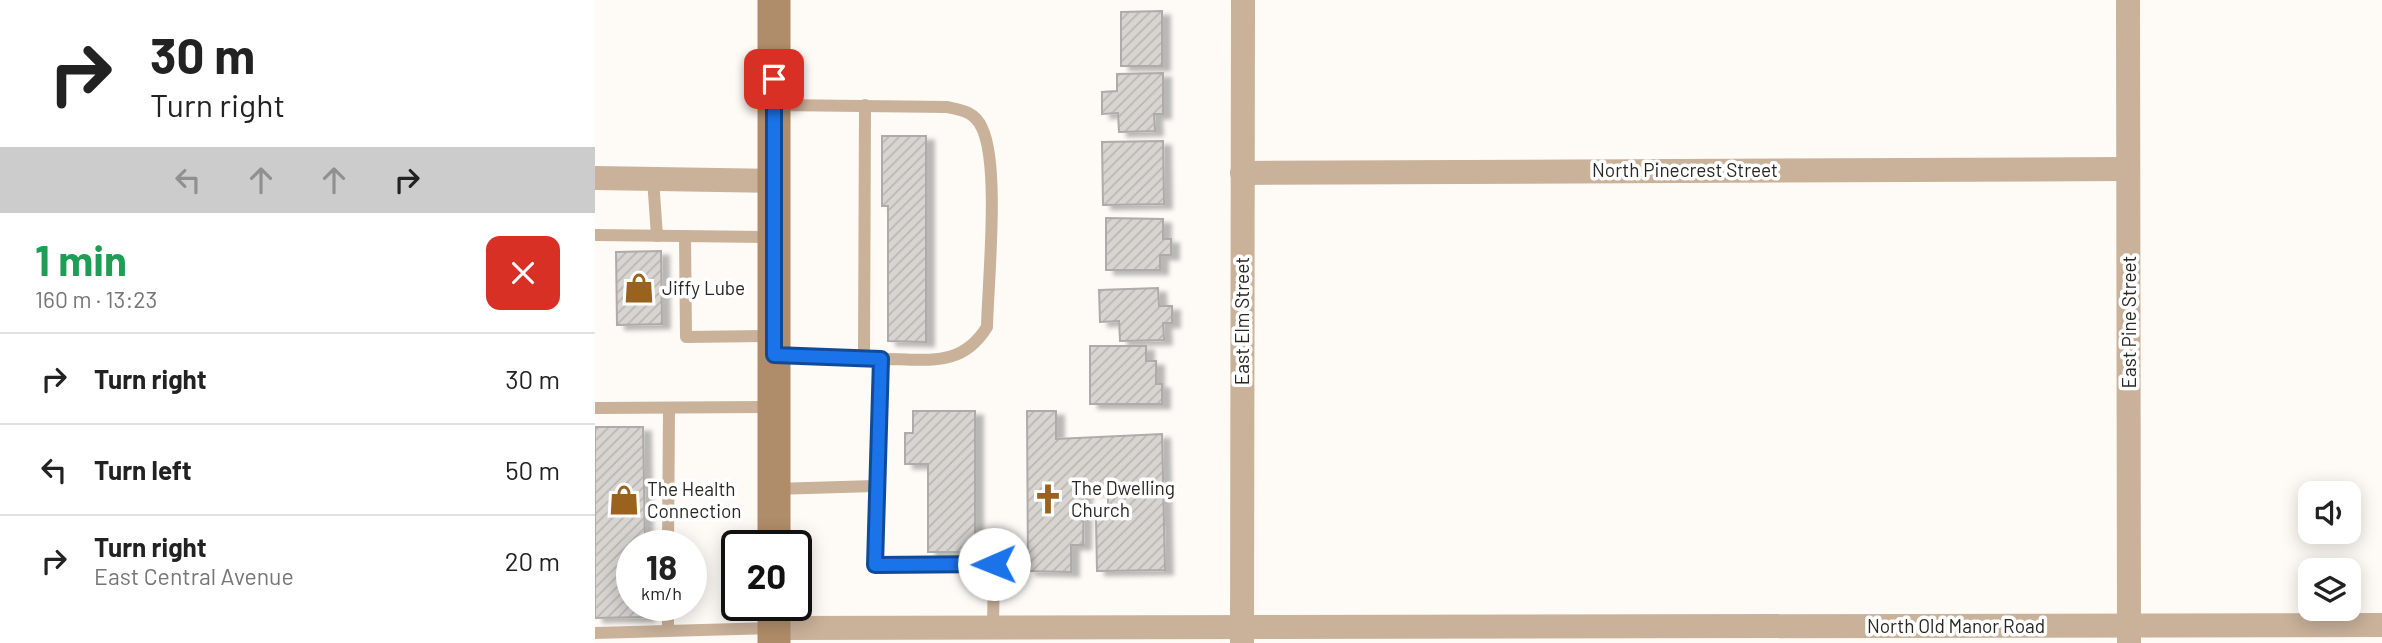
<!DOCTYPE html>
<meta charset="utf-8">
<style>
:root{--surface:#fff;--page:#f6f6f6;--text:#222;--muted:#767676;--line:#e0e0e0}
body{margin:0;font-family:Barlow,sans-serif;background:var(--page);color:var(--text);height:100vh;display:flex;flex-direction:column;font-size:26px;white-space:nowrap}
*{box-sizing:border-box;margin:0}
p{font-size:23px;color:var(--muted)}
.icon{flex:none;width:38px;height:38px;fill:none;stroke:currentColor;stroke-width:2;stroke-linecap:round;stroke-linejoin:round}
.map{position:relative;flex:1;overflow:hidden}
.side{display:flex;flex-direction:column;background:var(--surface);width:595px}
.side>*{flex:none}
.hud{background:#fff;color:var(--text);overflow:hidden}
.controls{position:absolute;left:1703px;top:481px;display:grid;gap:14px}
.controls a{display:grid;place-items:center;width:63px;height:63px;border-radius:14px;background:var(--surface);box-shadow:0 4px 18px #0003;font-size:35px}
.speed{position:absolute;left:21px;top:530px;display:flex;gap:14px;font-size:35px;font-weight:700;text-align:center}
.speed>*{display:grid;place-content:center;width:91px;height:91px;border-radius:50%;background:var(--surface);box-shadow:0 4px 18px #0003;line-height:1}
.speed small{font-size:18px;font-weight:400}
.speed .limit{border:4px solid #111;border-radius:10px;background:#fff;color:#111}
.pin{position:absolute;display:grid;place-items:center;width:60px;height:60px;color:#fff;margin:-30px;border-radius:14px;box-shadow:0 4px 10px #0006}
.me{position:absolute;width:77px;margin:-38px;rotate:269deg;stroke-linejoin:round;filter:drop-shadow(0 0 5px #0008)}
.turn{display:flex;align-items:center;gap:24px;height:147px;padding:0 35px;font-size:32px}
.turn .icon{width:91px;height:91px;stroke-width:2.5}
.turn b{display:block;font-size:49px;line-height:60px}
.lanes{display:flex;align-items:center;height:66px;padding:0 35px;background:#0003;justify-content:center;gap:35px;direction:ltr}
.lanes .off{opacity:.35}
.round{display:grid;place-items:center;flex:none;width:74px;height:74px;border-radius:14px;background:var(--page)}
.headline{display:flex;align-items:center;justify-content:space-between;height:119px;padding:0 35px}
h1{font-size:42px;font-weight:700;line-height:52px;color:#1e9e55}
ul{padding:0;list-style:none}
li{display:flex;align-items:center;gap:21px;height:91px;padding:0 35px;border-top:2px solid var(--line)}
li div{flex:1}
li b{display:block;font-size:26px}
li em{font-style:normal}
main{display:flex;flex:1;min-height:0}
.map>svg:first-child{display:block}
</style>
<main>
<section class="side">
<div class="hud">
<div class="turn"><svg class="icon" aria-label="right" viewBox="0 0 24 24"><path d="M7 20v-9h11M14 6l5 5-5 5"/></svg><div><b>30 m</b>Turn right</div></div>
<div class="lanes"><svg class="icon off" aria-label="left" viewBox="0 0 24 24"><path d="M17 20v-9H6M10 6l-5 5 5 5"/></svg><svg class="icon off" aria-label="ahead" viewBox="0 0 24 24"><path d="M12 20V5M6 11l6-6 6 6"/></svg><svg class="icon off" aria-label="ahead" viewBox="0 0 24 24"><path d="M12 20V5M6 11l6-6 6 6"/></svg><svg class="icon" aria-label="right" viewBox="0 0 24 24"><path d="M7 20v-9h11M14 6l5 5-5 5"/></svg></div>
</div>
<div class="headline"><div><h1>1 min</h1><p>160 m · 13:23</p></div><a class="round" style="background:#d93025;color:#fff"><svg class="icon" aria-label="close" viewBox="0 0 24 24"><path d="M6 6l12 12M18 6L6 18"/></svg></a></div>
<ul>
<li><svg class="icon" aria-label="right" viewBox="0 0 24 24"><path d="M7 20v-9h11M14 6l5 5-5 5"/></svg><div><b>Turn right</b></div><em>30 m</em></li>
<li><svg class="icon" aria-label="left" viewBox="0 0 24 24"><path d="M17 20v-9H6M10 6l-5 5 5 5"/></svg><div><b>Turn left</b></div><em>50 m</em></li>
<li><svg class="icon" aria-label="right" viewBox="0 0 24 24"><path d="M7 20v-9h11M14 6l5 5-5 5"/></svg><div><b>Turn right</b><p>East Central Avenue</p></div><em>20 m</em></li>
</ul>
</section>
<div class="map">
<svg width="1787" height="643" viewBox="0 0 1787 643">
<defs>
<pattern id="building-hatch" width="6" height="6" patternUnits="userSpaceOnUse" patternTransform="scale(1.75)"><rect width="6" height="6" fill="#d8d5d1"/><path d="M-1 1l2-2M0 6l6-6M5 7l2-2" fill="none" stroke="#b9b7b3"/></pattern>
<filter id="shadow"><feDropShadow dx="8" dy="4.5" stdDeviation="2" flood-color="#0004"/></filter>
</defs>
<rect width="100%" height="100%" fill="#fefbf7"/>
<!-- building -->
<g fill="url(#building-hatch)" stroke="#aeaba8" stroke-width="2" filter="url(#shadow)">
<path d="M567 11V66H526V12Z"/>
<path d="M568 73V114H559L560 131 524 132 523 113 507 114V92L522 91V74Z"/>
<path d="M287 136H331V342L293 341V206H287Z"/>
<path d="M568 141 569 204 508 205 507 142Z"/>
<path d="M511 218 568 219V239H576V255H565V270H511Z"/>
<path d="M66 251 67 324 22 325 21 252Z"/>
<path d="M563 288 564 306H577V323H568L569 340 525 341 524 321 505 322 504 290Z"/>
<path d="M495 346H551V361H561V384H567V404H495Z"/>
<path d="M318 411H380V552H333V464H310V433H318Z"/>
<path d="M432 411H461V439L567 434 570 570 502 571 501 519 513 518V491H489L488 545H476V572L433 571Z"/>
<path d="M0 427H48L50 546H37V606H51V617L0 618Z"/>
</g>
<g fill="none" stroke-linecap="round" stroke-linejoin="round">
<!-- lane -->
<g stroke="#c9b19a" stroke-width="12">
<path d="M181 105 352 107C367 110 380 112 387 128 405 165 393 281 392 327 365 370 330 358 286 359L280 565 399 564 398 627"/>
<path d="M270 105 269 359H286"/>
<path d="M58 179 62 236"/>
<path d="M0 235 179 237"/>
<path d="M90 236 91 337 178 336"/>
<path d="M179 355 269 359"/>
<path d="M0 408 178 407"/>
<path d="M179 489 280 486"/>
<path d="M73 546 74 409"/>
<path d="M73 631V606"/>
<path d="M0 633 178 628"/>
</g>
<!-- street -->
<g stroke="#c9b19a" stroke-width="24">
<path d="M1533 0 1534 643"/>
<path d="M647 173 1533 169"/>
<path d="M0 178 179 181"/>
<path d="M179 628 1787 625"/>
<path d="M647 643 648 0"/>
</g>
<!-- secondary -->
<g stroke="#af8d6a" stroke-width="33">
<path d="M179 0V546"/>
<path d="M179 606V643"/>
</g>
</g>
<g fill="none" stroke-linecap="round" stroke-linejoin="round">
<!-- route casing -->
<g stroke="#114b97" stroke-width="18">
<path id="route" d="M179 79V355L286 359 280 565 399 564"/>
</g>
<!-- route -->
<use href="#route" stroke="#1a73e8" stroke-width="12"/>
</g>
<!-- icons -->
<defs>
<g id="shop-bare" transform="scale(2.415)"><path d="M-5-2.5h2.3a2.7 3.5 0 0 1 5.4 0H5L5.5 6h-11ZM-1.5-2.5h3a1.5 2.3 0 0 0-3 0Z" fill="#9a631d" stroke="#fff" stroke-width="2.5" paint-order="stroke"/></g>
<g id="church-bare" transform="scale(2.415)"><path d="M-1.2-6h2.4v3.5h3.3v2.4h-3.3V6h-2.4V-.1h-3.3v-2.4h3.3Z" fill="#9a631d" stroke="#fff" stroke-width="2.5" paint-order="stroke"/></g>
</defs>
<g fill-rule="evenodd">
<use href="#shop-bare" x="44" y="288"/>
<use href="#church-bare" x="453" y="499"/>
<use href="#shop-bare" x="29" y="500"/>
</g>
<g text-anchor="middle" stroke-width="7" stroke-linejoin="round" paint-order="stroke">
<!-- street labels -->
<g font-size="19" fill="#282725" stroke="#fff">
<text x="1090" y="177">North Pinecrest Street</text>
<text transform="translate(647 321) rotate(-90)" y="7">East Elm Street</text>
<text transform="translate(1534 322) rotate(-90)" y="7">East Pine Street</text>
<text x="1361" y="633">North Old Manor Road</text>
</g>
<!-- poi labels -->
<g font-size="19" fill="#282725" stroke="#fff" text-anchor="start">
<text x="67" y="295">Jiffy Lube</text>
<text x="476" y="495">The Dwelling<tspan x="476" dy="22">Church</tspan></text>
<text x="52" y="496">The Health<tspan x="52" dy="22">Connection</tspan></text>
</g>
</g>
</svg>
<div class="controls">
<a><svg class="icon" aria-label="sound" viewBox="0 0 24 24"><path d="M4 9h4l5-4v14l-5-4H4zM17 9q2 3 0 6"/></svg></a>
<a><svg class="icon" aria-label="layers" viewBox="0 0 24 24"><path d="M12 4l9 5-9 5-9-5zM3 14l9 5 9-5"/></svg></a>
</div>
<div class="speed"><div>18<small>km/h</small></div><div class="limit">20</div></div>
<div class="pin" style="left:179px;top:79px;background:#d93025"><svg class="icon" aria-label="arrive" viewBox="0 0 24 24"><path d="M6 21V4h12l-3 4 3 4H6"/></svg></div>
<svg class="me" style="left:399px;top:564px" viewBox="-20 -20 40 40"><circle r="19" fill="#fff"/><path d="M0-13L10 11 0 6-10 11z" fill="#1a73e8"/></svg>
</div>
</main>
